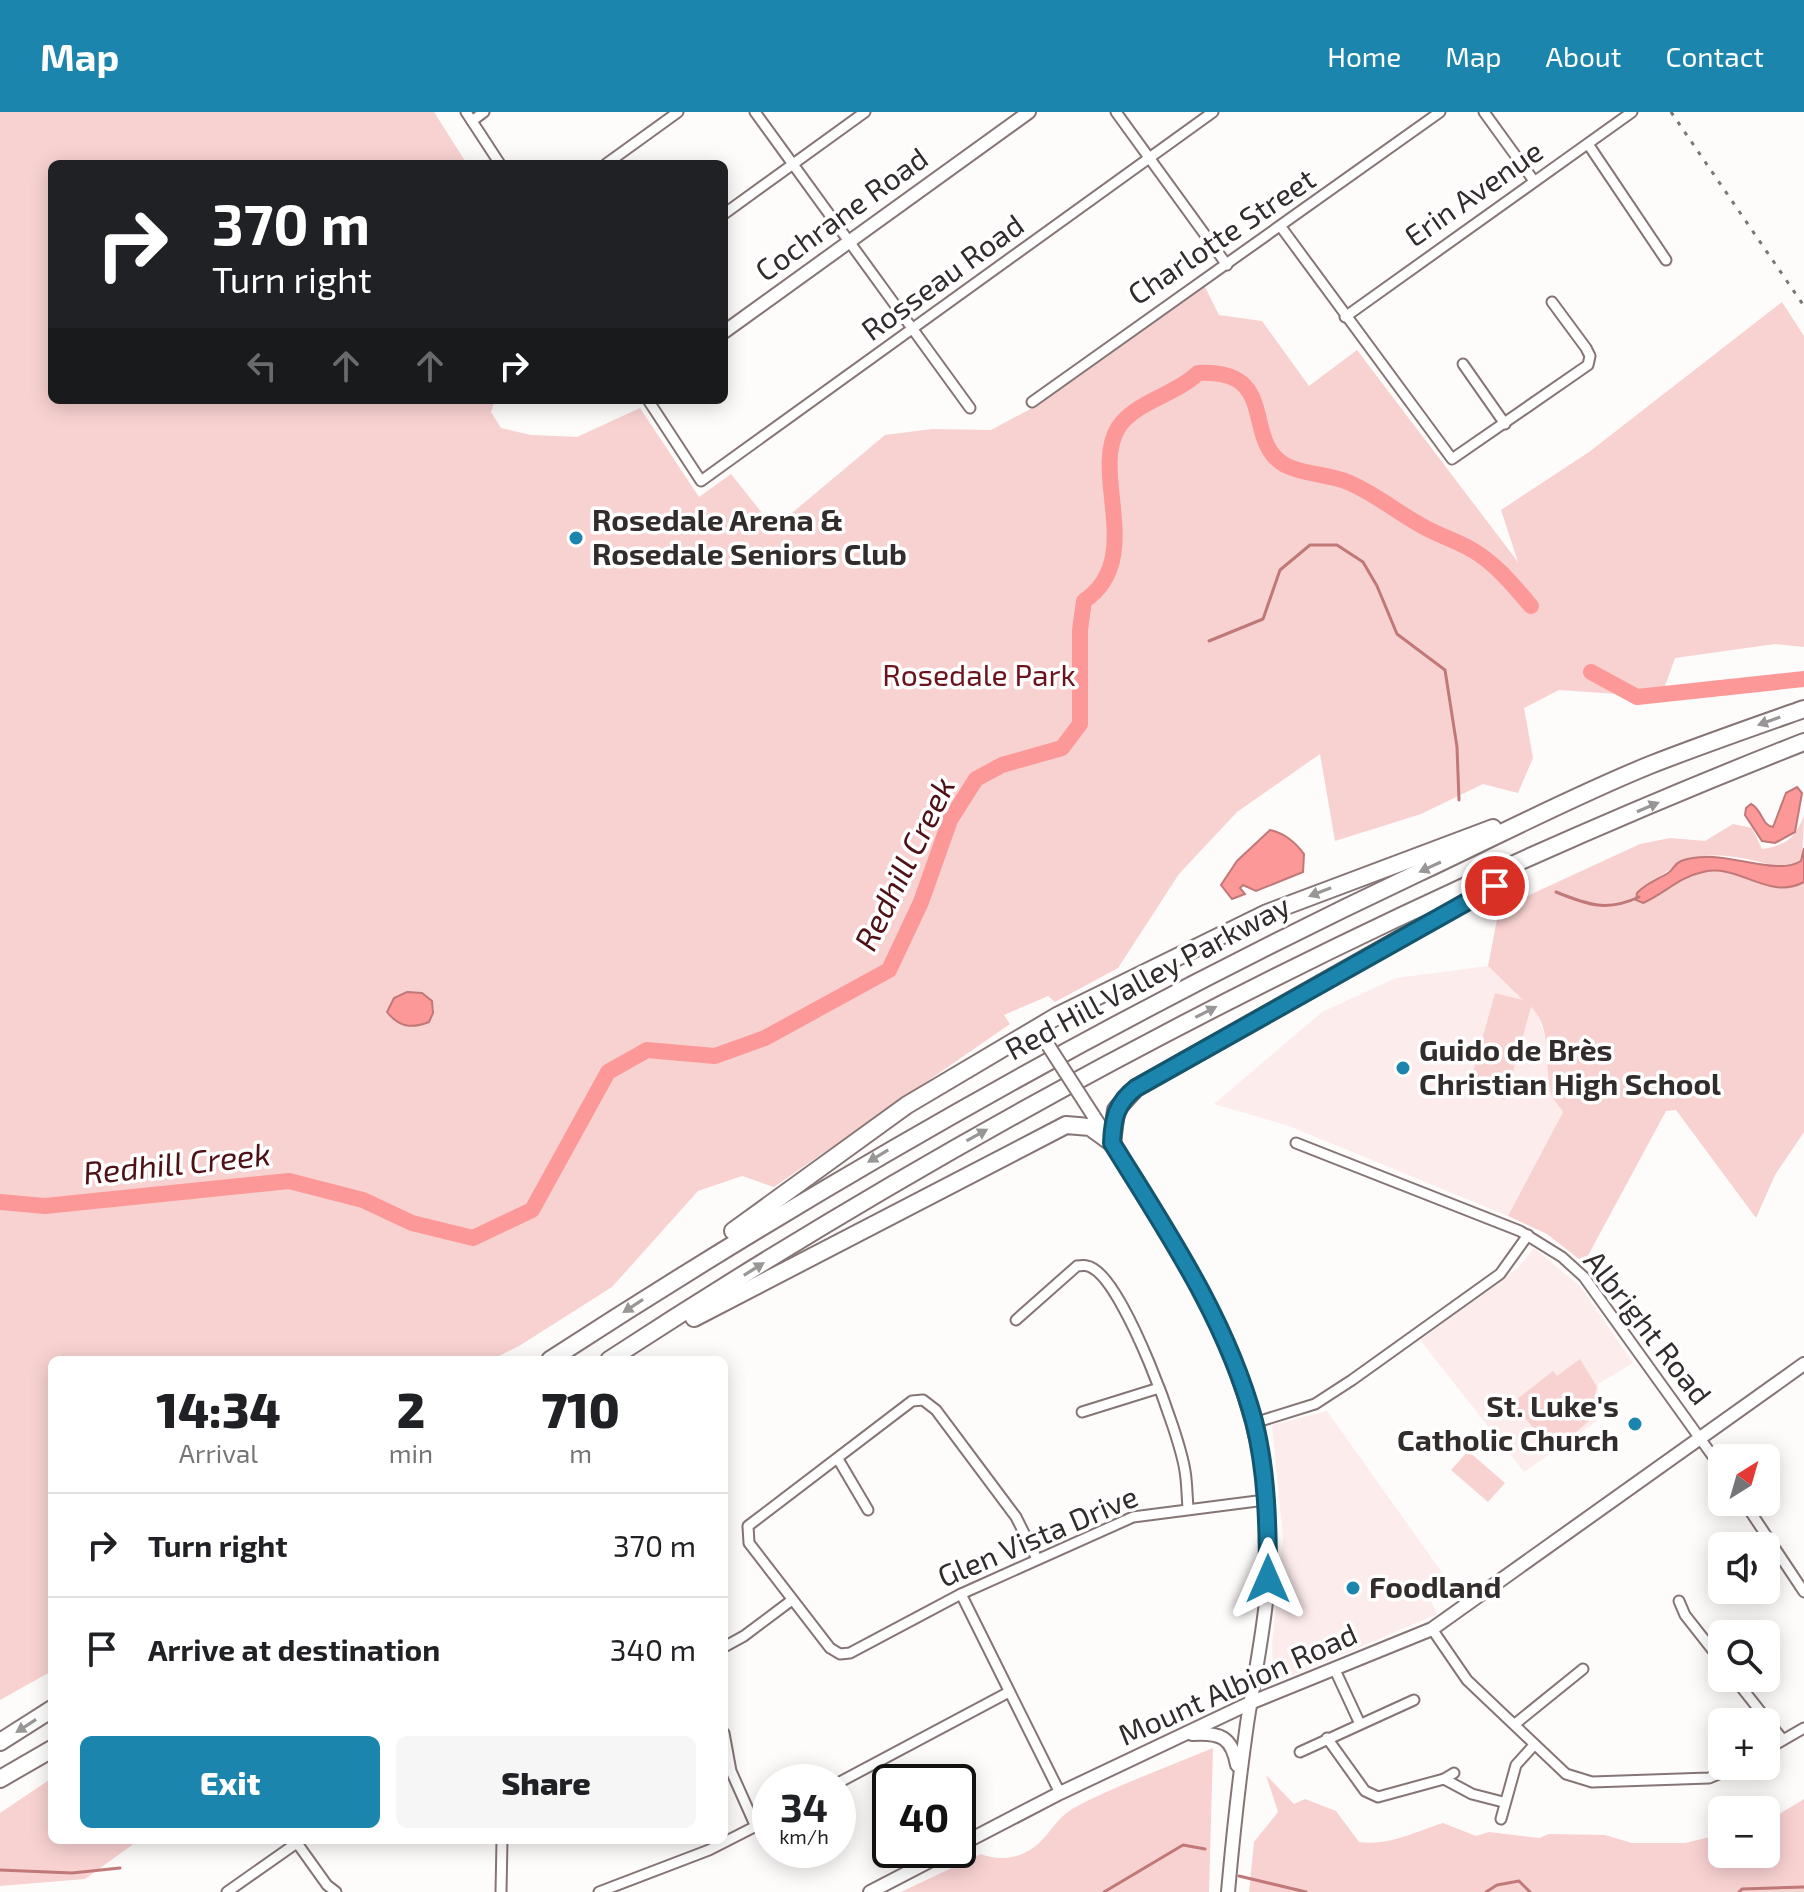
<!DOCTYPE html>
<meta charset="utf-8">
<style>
:root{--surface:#fff;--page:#f6f6f6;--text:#202124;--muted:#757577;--line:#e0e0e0;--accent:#1c85ad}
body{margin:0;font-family:"Exo 2",sans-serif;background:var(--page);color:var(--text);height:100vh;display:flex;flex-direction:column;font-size:30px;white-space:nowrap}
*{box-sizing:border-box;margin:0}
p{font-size:26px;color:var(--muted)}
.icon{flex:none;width:44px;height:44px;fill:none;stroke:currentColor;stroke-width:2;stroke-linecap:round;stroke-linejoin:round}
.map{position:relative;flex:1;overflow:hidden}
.sheet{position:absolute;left:48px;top:1244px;width:680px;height:488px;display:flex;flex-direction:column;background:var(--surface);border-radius:12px;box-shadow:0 4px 20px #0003}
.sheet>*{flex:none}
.guide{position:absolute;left:48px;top:48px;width:680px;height:244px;border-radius:12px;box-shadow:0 4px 20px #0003;background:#202124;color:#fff;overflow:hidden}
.needle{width:52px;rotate:37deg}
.tools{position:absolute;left:1708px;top:1332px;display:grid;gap:16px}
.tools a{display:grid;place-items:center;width:72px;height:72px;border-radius:12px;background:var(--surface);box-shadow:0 4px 20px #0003;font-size:40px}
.speed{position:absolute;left:752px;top:1652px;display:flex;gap:16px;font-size:40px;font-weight:700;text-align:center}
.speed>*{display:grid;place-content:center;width:104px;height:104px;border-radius:50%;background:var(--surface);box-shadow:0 4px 20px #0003;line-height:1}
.speed small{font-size:20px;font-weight:400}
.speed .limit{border:4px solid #111;border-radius:12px;background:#fff;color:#111}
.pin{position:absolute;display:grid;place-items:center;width:68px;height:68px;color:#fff;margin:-34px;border:4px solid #fff;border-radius:50%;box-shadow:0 2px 8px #0007}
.me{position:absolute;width:88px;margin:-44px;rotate:0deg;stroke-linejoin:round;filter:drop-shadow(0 0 6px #0008)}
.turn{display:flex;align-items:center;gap:28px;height:168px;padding:0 32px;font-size:36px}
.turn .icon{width:104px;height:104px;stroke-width:2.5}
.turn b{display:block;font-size:56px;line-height:68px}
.lanes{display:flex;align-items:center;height:76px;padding:0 32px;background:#0003;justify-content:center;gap:40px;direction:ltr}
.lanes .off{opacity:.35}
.eta{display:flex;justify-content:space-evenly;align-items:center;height:136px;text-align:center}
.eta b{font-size:48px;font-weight:800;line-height:56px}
.button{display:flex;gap:16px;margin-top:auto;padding:16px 32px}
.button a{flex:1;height:92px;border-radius:12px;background:var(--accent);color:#fff;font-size:32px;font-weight:800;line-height:92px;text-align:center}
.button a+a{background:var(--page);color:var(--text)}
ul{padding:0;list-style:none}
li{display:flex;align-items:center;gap:24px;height:104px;padding:0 32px;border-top:2px solid var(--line)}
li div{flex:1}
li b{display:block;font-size:30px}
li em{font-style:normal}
header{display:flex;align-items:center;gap:48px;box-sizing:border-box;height:112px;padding:0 40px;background:var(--accent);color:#fff}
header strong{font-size:38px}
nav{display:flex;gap:44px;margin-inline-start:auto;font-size:28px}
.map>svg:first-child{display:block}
</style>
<header>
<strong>Map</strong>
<nav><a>Home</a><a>Map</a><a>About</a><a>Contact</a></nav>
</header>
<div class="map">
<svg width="1804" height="1780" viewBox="0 0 1804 1780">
<rect width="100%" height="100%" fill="#fefbfb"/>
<!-- built -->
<g fill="#fdecec">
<path d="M1488 854 1537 901 1546 928 1552 984 1563 1000 1508 1104 1289 1014 1214 992 1322 900 1396 866Z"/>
<path d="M1534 1136 1580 1174 1633 1251 1598 1272 1597 1309 1524 1360 1420 1228 1518 1156Z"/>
<path d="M1327 1299 1443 1462 1423 1473 1437 1502 1285 1567 1273 1558 1272 1534 1283 1426 1272 1313Z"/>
</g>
<!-- green -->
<g fill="#f8d2d1">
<path d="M0 0H434L467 52H52V288H495L491 300 501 316 531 323 577 325 640 296 699 385 731 362 774 416 885 323 932 317 991 318 1034 295 1172 193 1205 175 1219 203 1262 209 1309 274 1357 238 1518 450 1501 398 1589 340 1782 190 1804 224V535L1775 532 1675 546 1661 585 1559 578 1524 596 1533 646 1518 681 1483 672 1421 702 1335 729 1320 642 1237 700 1179 762 1118 856 1055 890 1048 884 1004 903 1010 912 774 1075 742 1064 698 1079 612 1175 519 1234 491 1248H52V1559L0 1588Z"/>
<path d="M1804 703 1802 749C1786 759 1777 754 1760 750 1701 735 1675 745 1636 788L1643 791C1664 782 1679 765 1703 759 1739 752 1768 788 1804 770V1020L1775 1063 1756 1106 1676 998 1666 999 1584 1151 1547 1122 1508 1104 1563 1000C1560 995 1554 989 1552 984 1543 956 1554 918 1531 895L1505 988 1468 978 1495 881 1523 888 1488 854 1499 797 1640 732 1670 726 1705 729 1733 712 1752 716 1762 737C1785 734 1796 726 1804 703Z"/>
<path d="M1580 1247 1597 1275 1592 1294 1594 1305 1553 1339 1512 1291 1553 1259 1557 1264Z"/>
<path d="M1468 1339 1505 1371 1488 1390 1451 1358Z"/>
<path d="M1213 1636 1209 1780H901L981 1742C997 1749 1018 1747 1033 1736 1048 1726 1055 1707 1072 1697 1116 1673 1166 1656 1213 1636Z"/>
<path d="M1266 1663 1294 1692 1305 1687 1336 1699 1359 1730C1390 1734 1414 1720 1443 1711L1476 1724 1489 1720 1539 1726 1549 1722 1605 1723 1632 1731H1685L1722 1722V1742H1766V1710L1804 1687V1780H1249L1254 1730 1278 1700Z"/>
<path d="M52 1666V1728H139L85 1767 0 1774V1701Z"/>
</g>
<!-- water -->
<g fill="#fd9898" stroke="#c07878" stroke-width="2">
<path d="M1797 675 1802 681 1795 720 1775 731 1762 729 1745 703 1746 696 1751 692C1762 697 1762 714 1773 715L1786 681Z"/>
<path d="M1270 718C1285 721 1295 730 1304 742L1303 760 1256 779 1243 773 1240 776 1245 782 1232 787 1221 773 1237 749Z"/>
<path d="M1804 736V770C1768 789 1739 751 1703 760 1679 765 1664 782 1643 791L1636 788 1637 781C1646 771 1657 768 1668 761 1674 757 1674 752 1681 749 1720 734 1774 766 1801 749Z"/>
<path d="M407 880 422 881 432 889 433 901 429 910C411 917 399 915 387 900L394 886Z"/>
</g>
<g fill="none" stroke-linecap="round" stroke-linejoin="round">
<!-- stream -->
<g stroke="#c07878" stroke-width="3">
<path d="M1209 529 1263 507 1280 458 1310 433H1337L1363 450 1377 474 1397 522 1445 558 1457 635 1459 688"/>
<path d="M1556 780C1588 793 1607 800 1639 785"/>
<path d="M0 1758 72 1761 120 1756"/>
<path d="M1239 1764 1306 1780"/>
<path d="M1104 1780 1183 1733 1205 1737"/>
<path d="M1486 1780 1497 1773 1519 1769 1530 1780"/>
<path d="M1739 1780 1742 1777 1804 1775"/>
</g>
<!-- river -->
<g stroke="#fd9898" stroke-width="16">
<path d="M1591 560 1637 585 1804 567"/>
<path d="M0 1090 45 1094 289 1069 363 1088 412 1111 473 1126 532 1098 608 960 647 938 715 944 765 926 889 858 921 790 950 708 976 667 1002 653 1062 636 1080 612V518L1084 489C1146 447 1090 362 1118 316 1134 290 1176 283 1198 261 1281 257 1241 328 1285 353 1304 363 1330 362 1350 371 1377 383 1398 401 1424 415 1440 424 1458 429 1474 439 1497 453 1513 473 1531 494"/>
</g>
<!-- street casing -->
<g stroke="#857575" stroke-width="13">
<g id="street">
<path d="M466 0 500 52"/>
<path d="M755 0 970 296"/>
<path d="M1116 0 1227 153"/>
<path d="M1484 0 1534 69"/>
<path d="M472 9 484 0"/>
<path d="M1588 32 1666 148"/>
<path d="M606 52 678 0"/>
<path d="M724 102 865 0"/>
<path d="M1281 115 1452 347 1588 253 1590 244 1586 236 1552 190"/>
<path d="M1345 205 1632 0"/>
<path d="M1463 252 1505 312"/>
<path d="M648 288 701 369 1213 0"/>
<path d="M1032 290 1440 0"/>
<path d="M1296 1031 1520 1119 1562 1145 1584 1165 1722 1357"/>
<path d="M1016 1208 1077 1154C1084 1153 1088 1153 1094 1157 1126 1177 1179 1320 1185 1359 1187 1371 1187 1384 1188 1396"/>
<path d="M1082 1300 1159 1276"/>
<path d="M1254 1311 1315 1292 1352 1268 1500 1162 1528 1123"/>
<path d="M838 1347 868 1398"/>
<path d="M1744 1390 1804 1480"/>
<path d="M1037 1447 1016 1405 936 1298 923 1288 912 1289 748 1414 749 1431 830 1536 840 1542 850 1541 961 1482 1133 1405 1265 1388"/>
<path d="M961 1482 1060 1681"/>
<path d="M1679 1489 1685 1503 1722 1550"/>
<path d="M1432 1517 1467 1568 1566 1662 1592 1670 1709 1666 1738 1654"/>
<path d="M724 1535 744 1524 792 1488"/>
<path d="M1335 1558 1360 1612"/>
<path d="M1734 1566 1783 1628"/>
<path d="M1515 1612 1583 1557"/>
<path d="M724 1621 731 1659 756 1715"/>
<path d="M1327 1626 1365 1679 1378 1685 1444 1667 1454 1661"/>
<path d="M1766 1638 1804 1616"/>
<path d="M1300 1640 1414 1588"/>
<path d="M1444 1667 1472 1682 1503 1690"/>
<path d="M838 1671 1009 1580"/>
<path d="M1501 1707 1516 1653 1534 1633"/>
<path d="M297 1731 327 1773 336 1780"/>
<path d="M227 1780 301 1728"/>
<path d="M501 1780 502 1728"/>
<path d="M599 1780 709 1738 770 1707"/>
</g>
</g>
<!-- secondary casing -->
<g stroke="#857575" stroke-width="16">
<g id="secondary">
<path d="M724 220 1029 0"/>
<path d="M1093 1003C1189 1150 1279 1284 1268 1468 1265 1516 1254 1565 1247 1612 1239 1668 1233 1724 1228 1780"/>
<path d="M1192 1622C1220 1620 1232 1625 1237 1653"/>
<path d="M958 1734 1060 1681 1250 1591 1432 1517 1804 1252"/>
<path d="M870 1780 951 1738"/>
</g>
</g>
<!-- highway casing -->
<g stroke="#857575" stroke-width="20">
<g id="highway">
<path d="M1112 1031 1116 998 1136 976 1515 762"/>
<path d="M733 1119 907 993 1057 904 1267 801 1493 716"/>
<path d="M694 1206 1066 1013 1090 1015 1112 1031"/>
<path d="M550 1248C829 1067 1117 903 1418 761 1495 725 1571 685 1650 653 1701 633 1753 615 1804 597"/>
<path d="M609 1248C986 1002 1386 794 1804 630"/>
<path d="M0 1630 52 1597"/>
<path d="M0 1667 52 1637"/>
</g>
</g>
<!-- street -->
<use href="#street" stroke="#fff" stroke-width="9"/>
<!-- secondary -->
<use href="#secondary" stroke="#fff" stroke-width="12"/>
<!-- highway -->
<use href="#highway" stroke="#fff" stroke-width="16"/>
<!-- rail -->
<path stroke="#7b7575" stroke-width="3" stroke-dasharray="4 8" stroke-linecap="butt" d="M1671 0 1804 194"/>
<!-- secondary-bridge casing -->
<g stroke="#857575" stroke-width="16" stroke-linecap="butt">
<path id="secondary-bridge" d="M1044 927 1093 1003"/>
</g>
<!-- secondary-bridge -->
<use href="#secondary-bridge" stroke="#fff" stroke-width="12"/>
</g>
<!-- one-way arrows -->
<defs><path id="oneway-solid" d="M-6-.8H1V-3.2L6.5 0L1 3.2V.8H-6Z" transform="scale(2)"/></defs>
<g fill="#999696">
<use href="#oneway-solid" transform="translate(1769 609) rotate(160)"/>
<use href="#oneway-solid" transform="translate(1648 695) rotate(-23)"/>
<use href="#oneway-solid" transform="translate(1430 755) rotate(155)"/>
<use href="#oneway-solid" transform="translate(1320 780) rotate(159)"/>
<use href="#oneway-solid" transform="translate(1206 900) rotate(-27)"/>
<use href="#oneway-solid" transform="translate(977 1023) rotate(-29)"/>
<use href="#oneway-solid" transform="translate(878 1044) rotate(149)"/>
<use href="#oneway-solid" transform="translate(754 1157) rotate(-32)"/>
<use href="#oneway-solid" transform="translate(633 1194) rotate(147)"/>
<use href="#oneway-solid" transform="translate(26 1614) rotate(147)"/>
</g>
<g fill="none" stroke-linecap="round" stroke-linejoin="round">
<!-- route casing -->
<g stroke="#125670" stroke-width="20">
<path id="route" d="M1268 1467C1268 1415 1267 1360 1254 1309 1226 1206 1167 1120 1112 1031 1113 1007 1116 991 1136 976L1495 774"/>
</g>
<!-- route -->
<use href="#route" stroke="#1c85ad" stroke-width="14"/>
</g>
<!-- markers -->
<g fill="#1c85ad" stroke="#fff" stroke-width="3">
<circle cx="576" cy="426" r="8"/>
<circle cx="1403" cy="956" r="8"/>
<circle cx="1635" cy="1312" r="8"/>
<circle cx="1353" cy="1476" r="8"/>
</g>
<g text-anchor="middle" stroke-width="7" stroke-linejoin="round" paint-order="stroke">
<!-- street labels -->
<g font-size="30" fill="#332c2c" stroke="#fff">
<text transform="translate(1474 82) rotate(-35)" y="10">Erin Avenue</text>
<text transform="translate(842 103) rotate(-36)" y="10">Cochrane Road</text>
<text transform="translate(1222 125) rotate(-34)" y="10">Charlotte Street</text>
<text transform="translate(943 166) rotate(-36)" y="10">Rosseau Road</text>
<text transform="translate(1148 866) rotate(-28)" y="10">Red Hill Valley Parkway</text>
<text transform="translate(1647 1216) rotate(52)" y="10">Albright Road</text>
<text transform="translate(1038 1425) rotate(-23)" y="10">Glen Vista Drive</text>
<text transform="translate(1238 1573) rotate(-24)" y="10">Mount Albion Road</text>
</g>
<!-- poi labels -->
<g font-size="30" font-weight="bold" fill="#332c2c" stroke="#fff" text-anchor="start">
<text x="592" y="419">Rosedale Arena &amp;<tspan x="592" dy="34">Rosedale Seniors Club</tspan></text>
<text x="1419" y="949">Guido de Brès<tspan x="1419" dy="34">Christian High School</tspan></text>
<text x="1619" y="1305" text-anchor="end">St. Luke's<tspan x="1619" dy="34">Catholic Church</tspan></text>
<text x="1369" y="1486">Foodland</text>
</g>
<!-- park labels -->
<g font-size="30" fill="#6c141e" stroke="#fff">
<text x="979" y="574">Rosedale Park</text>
</g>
<!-- water labels -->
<g font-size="32" font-style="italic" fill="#4e1116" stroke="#fff">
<text transform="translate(905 752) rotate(-64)" y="11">Redhill Creek</text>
<text transform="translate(177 1052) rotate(-6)" y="11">Redhill Creek</text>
</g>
</g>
</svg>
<div class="tools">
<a><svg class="needle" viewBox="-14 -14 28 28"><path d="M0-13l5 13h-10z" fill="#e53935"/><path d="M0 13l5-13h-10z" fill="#757577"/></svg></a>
<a><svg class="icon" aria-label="sound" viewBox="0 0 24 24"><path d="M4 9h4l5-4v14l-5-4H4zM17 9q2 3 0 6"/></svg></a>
<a><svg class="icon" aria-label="search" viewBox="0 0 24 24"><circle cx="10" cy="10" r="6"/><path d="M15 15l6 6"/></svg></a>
<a>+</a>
<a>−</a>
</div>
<div class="speed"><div>34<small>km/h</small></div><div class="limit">40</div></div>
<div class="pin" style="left:1495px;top:774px;background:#d93025"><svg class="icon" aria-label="arrive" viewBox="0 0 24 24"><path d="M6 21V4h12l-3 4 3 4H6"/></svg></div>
<svg class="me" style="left:1268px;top:1467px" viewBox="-20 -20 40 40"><path d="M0-17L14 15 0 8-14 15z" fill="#1c85ad" stroke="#fff" stroke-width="4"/></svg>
<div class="guide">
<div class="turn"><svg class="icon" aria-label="right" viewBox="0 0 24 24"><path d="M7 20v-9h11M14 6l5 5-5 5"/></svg><div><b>370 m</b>Turn right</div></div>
<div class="lanes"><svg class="icon off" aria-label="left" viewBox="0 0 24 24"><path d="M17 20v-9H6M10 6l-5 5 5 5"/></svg><svg class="icon off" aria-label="ahead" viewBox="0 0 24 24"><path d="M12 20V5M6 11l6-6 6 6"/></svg><svg class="icon off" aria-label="ahead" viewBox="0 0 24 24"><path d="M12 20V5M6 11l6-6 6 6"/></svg><svg class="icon" aria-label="right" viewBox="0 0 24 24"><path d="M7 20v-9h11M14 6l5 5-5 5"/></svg></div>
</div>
<section class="sheet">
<div class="eta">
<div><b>14:34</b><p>Arrival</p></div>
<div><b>2</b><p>min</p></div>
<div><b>710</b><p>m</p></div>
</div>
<ul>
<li><svg class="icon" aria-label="right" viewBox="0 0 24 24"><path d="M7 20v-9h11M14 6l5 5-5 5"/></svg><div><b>Turn right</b></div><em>370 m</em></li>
<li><svg class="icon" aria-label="arrive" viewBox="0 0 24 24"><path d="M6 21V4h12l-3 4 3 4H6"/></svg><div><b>Arrive at destination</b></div><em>340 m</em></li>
</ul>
<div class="button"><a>Exit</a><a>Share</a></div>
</section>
</div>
